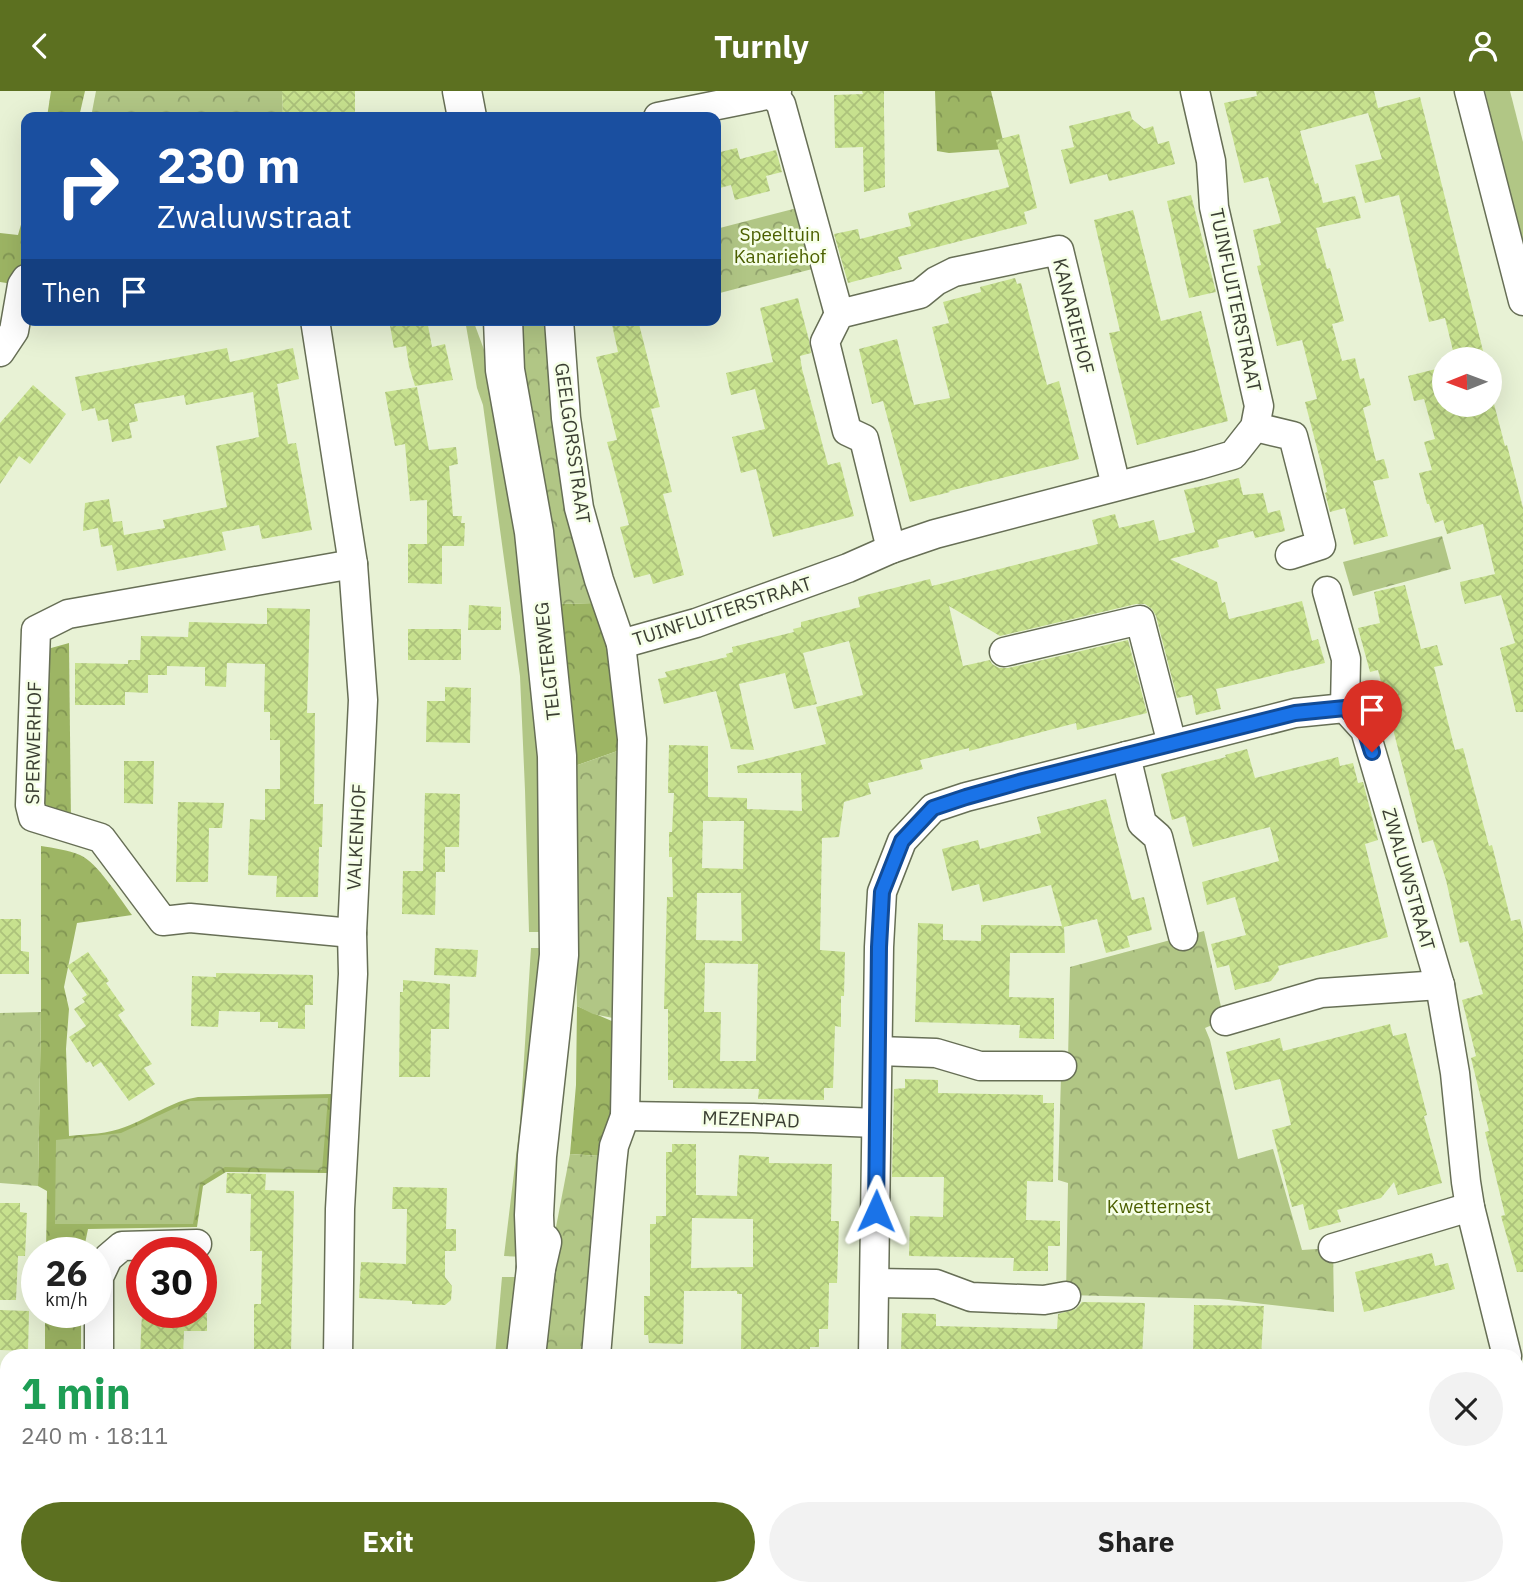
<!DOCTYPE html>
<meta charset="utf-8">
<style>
:root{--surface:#fff;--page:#f2f2f2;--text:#222;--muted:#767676;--accent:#5c7020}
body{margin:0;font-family:"IBM Plex Sans",sans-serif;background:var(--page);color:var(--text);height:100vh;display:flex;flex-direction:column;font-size:26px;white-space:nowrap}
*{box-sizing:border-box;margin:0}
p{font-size:23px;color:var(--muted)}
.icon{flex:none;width:38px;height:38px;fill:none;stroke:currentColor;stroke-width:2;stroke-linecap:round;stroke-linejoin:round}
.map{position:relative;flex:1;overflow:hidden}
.panel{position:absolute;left:0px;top:1258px;width:1524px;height:247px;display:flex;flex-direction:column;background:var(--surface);border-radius:21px 21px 0 0;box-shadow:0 7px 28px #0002}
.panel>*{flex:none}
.hud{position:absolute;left:21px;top:21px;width:700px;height:214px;border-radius:14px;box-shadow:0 7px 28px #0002;background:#1a4fa0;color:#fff;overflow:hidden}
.needle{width:46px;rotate:269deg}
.fabs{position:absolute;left:1432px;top:256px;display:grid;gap:14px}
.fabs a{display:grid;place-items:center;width:70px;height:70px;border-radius:50%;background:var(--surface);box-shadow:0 7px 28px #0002;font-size:35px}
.speed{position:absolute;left:21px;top:1146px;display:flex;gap:14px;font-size:35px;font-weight:700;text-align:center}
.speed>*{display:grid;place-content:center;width:91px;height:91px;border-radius:50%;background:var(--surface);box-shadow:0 7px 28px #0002;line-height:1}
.speed small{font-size:18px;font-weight:400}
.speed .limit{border:10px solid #d22;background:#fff;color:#111}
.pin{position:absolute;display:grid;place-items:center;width:60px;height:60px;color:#fff;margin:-72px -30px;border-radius:50% 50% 50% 0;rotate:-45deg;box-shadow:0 0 7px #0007}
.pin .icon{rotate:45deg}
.me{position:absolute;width:77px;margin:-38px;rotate:1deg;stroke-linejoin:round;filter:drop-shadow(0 0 5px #0008)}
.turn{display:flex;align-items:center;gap:24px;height:147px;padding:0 21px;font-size:32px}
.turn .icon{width:91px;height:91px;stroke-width:2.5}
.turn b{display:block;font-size:49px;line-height:60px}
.then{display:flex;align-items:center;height:66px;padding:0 21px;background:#0003;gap:14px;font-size:26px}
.round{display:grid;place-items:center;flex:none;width:74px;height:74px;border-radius:37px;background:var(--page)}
.summary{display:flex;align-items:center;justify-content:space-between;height:119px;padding:0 21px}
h1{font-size:42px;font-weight:800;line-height:52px;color:#1e9e55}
.cta{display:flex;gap:14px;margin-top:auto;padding:14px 21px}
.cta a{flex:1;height:80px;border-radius:42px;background:var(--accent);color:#fff;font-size:28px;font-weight:800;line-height:80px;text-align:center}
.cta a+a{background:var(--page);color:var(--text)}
header{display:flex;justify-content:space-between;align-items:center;height:91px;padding:0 21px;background:var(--accent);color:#fff;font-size:32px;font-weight:800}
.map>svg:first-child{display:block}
</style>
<header><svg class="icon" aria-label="back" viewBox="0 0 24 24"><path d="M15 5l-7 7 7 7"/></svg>Turnly<svg class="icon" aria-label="person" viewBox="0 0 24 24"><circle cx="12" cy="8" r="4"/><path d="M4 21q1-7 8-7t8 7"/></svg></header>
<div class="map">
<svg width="1523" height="1504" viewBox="0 0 1523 1504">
<defs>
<pattern id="forest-crowns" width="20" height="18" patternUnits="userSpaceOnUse" patternTransform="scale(1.75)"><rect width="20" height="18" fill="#9db564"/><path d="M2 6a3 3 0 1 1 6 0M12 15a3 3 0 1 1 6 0" fill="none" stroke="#819553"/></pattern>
<pattern id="park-crowns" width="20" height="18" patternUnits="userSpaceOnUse" patternTransform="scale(1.75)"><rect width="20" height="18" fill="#b1c685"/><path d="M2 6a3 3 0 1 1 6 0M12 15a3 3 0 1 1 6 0" fill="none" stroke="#91a26d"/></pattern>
<pattern id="building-cross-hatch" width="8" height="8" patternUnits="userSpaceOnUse" patternTransform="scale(1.75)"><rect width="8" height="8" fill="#c7e18e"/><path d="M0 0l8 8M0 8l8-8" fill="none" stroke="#acc27b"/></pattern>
</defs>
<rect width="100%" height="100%" fill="#e8f2d5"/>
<!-- green -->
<g fill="#b1c685">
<path d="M1485 0H1510L1523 51V159Z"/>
<path d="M465 229H473L496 291 523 463 546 694 548 841H529L525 699 520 585 483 314 477 297Z"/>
<path d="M531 857H547L525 1166 504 1165 520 1032Z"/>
<path d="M502 1186H522L513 1265H495Z"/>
</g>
<!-- forest -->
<g fill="url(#forest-crowns)">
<path d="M51 0H85L79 26H47Z"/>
<path d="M935 0H991L1005 58 949 62 937 60Z"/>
<path d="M26 116V176L13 193 0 191V142L18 144Z"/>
<path d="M596 512 611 567 623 658 572 676 558 513Z"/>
<path d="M69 552 71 733 40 728 44 559Z"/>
<path d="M41 755C54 757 68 759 80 764 97 771 120 808 132 824L77 832 64 896 69 918 66 958 69 1045C88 1043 108 1043 125 1036 150 1027 171 1010 198 1006L332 1003 327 1082 226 1081 203 1095 197 1136 88 1138 83 1162H46L47 1100 38 1095 41 921Z"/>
<path d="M577 915 614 931 613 1007 601 1065 570 1063 576 994Z"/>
<rect x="45" y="1222" width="36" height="43"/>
</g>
<!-- park -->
<g fill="url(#park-crowns)">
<path d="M96 0H282L283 26H91Z"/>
<path d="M805 115 820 176 716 203V138Z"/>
<path d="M516 229H548L596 512 558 513Z"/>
<path d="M1442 445 1451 478 1353 505 1343 471Z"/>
<path d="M623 658 618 928 593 923 577 915 572 676Z"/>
<path d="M1204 840 1224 929 1205 937 1210 949 1238 1068 1273 1058 1302 1159 1333 1157 1334 1221 1220 1208 1066 1204 1068 1092 1058 1089 1061 985 1068 969 1070 876Z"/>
<path d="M41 921 38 1095 0 1092V922Z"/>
<path d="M328 1007 322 1079 225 1076 200 1092 193 1133H55L56 1049 121 1042 190 1010Z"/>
<path d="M570 1063 601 1065 583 1265H543L547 1183Z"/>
<path d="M1523 1442V1504H1368V1498H1517V1443Z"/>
</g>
<!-- building -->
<g fill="url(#building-cross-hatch)" fill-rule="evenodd">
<path d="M282 0H355V26H283Z"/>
<path d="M862 0H884V19L885 96 864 101 863 56 835 57 834 4 863 3Z"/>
<path d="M1256 0H1374L1378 17 1420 6 1485 268H1455L1445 227 1429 231 1399 104 1365 112 1355 74 1382 68 1368 22 1300 40 1315 93 1318 92 1323 112 1355 105 1361 127 1316 137 1327 178 1330 177 1344 230 1332 233 1342 270 1355 267 1360 288 1364 287 1371 314 1363 317 1376 370 1384 368 1389 387 1373 390 1388 445 1354 454 1345 417 1330 421 1325 402 1327 401 1323 380 1305 311 1317 308 1302 249 1277 255 1257 175 1261 174 1253 139 1281 132 1268 86 1244 92 1224 12 1257 5Z"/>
<path d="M1130 20 1132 28 1144 38 1153 35 1158 53 1169 50 1175 73 1109 90 1107 83 1070 93 1061 59 1074 56 1069 35Z"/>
<path d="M1019 43 1037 117 1024 121 1027 133 898 166 902 178 848 192 834 143 858 138 860 148 911 135 908 122 1009 96 996 49Z"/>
<path d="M737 57 740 68 776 59 782 81 766 85 770 100 735 109 731 94 716 98V62Z"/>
<path d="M1191 104 1216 201 1189 207 1167 110Z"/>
<path d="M1133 119 1161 230 1201 220 1228 330 1137 354 1109 242 1120 240 1094 129Z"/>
<path d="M1015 187 1017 193 1021 192 1047 294 1059 290 1079 368 949 400 950 401 910 411 883 310 872 313 859 258 897 248 914 314 950 307 932 236 949 232 943 211 981 201 980 196Z"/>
<path d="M798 207 809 249 811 262 800 265 802 278 828 374 840 371 854 425 773 446 756 378 741 382 732 346 765 338 755 298 731 304 726 282 773 271 760 217Z"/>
<path d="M389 229H427L432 256 445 253 453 289 415 295 409 275 406 255 394 257Z"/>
<path d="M611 229H638L660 316 651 318 672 401 663 403 684 484 653 493 650 483 634 487 620 436 629 434 607 351 617 349 596 266 618 261Z"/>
<path d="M227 257 230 271 293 257 299 288 277 293 288 353 296 352 312 439 262 448 259 434 222 441 226 459 117 480 112 454 101 456 98 437 83 440 85 412 109 408 113 431 122 430 124 444 165 437 163 429 227 416 216 355 259 346 253 301 186 314 184 304 134 313 138 330 129 332 132 347 112 351 108 328 98 330 95 317 82 320 75 286Z"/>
<path d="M1444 276V313H1494L1505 355 1507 354 1523 417V621H1516L1500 557 1515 552 1501 504 1465 513 1462 503 1460 491 1495 483 1483 433 1447 443 1443 429 1435 432 1429 413H1427L1419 382 1432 379 1424 351 1435 348 1424 308 1414 310 1408 285Z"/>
<path d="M33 294 66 323 30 373 19 365 0 393V332Z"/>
<path d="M417 296 429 359 456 356 458 373 449 375 453 425H462L461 432H465L464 455H442V493L408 492V453H427V409L410 410 405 353 395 355 385 301Z"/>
<path d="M1239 387 1243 404 1263 402 1268 422 1280 419 1285 440 1255 447 1253 440 1217 449 1219 456 1170 468 1217 491 1222 512 1225 511 1229 528 1302 510 1312 550 1318 548 1325 572 1216 598 1221 618 1196 624 1192 604 1177 607 1156 525 1152 518 1145 513H1136L1000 545 949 515 963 575 990 569 992 573 999 577H1008L1128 549 1147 622 1077 639 1076 632 969 660V657L920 669 923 678 868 692 871 703 844 711 839 746 822 747 820 859 845 861 844 905H841V936L835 935 833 997H824V1009L758 1008 759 998 673 997V989H668V918H664L667 806H673L672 766H669V741H672L674 702H668L669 654 708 655V706L747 707V718L802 720 801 682H738L737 675 826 653 816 616 863 604 849 550 803 562 817 613 794 618 785 582 739 593 754 659 731 658 716 600 664 613 658 588 667 586 665 581 727 566 726 563 733 561 732 556 794 541 793 538 801 536V531L860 516 858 506 930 488 932 495 1098 453 1092 429 1115 423 1119 437 1154 429 1159 450 1195 441 1184 399ZM703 730H744L743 778 702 777ZM697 802H741L742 850 696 849ZM705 872 758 873 756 970H720L721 921H704Z"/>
<path d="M1405 494 1421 558 1437 554 1443 574 1434 576 1455 659 1463 657 1489 755 1492 754 1511 830 1520 828 1523 840V1181H1517L1501 1125 1505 1124 1485 1041 1489 1040 1471 967 1476 965 1462 909 1483 903 1468 850 1460 852 1446 789 1433 749 1422 752 1378 579 1370 581 1358 537 1380 532 1374 501Z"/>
<path d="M469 514 501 516V539H468Z"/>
<path d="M267 517 310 518 307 622H315L314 713H323L322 756H319L318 806H276L277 785 248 784 250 728 265 729V698H280V649H270V621H264L265 573 227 572 226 596 205 595V576L167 575V584H148V602L125 601V614H75V572L128 573V569H140L141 545 188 546 189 531 267 533Z"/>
<rect x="408" y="538" width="53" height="31"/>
<path d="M445 596 471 597 470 652 426 651 427 610H445Z"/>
<path d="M1247 658 1255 687 1338 666 1340 675 1353 672 1358 692 1363 691 1378 749 1365 753 1388 846 1278 875 1279 879 1271 890 1235 899 1229 874 1217 877 1211 853 1246 844 1235 806 1207 814 1202 791 1279 770 1270 736 1193 756 1185 725 1172 729 1161 683 1226 666 1225 664Z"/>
<path d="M124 670H154L153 713 124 712Z"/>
<path d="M425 702 460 703 459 756H445V781H436L435 824 402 823 403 780H423Z"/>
<path d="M1106 708 1132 809 1144 806 1152 839 1127 845 1130 856 1106 862 1097 828 1064 836 1065 862H1010L1009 906 1054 907V948L1019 947 1020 934 915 931 918 832 943 833V849L981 850V834L1062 835 1051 794 983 811 979 793 952 800 942 758 978 749 980 758 1041 742 1037 726Z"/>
<path d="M178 711 224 712 222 737H209L208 791H176Z"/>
<path d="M0 828H21V860L29 861V883H0Z"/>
<path d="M435 857 478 859 476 886 434 884Z"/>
<path d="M88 861 109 890 106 892 125 919 118 924 152 973 144 977 155 993 129 1010 101 971 93 976 90 970 86 972 69 946 86 935 74 918 85 911 82 907 87 904 67 875Z"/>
<path d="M216 882 313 884V914H305V938L278 937V931H260V921L219 920 218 936 191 935 192 885 216 886Z"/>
<path d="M403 889 450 893 449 938H431L430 986H399L400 901H403Z"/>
<path d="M1390 933 1393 945 1406 942 1427 1024 1424 1025 1442 1092 1398 1104 1394 1091 1381 1107 1337 1119 1341 1131 1309 1139 1303 1113 1292 1116 1272 1039 1291 1034 1280 988 1235 999 1226 961 1280 947 1283 960Z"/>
<path d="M905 988 938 989V1002L1043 1004V1012H1054L1053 1091 1027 1090 1026 1129 1060 1130V1155H1048V1180H1013L1014 1167 909 1165 910 1125 943 1126 944 1086H892L894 998 905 997Z"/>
<path d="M672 1053H696V1104L737 1105 739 1064 769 1066V1072L832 1073 831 1130H839L837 1192H829L828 1238H819V1256H810V1265H777V1259L741 1258 742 1203H737V1200H684L683 1253 649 1252 648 1244H644V1205H650V1133H656V1125H666V1061H672ZM692 1127 753 1128V1176L691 1177Z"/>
<path d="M227 1082 266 1083 265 1099 294 1100 291 1263H254V1213H261L262 1160H250L251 1103 226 1102Z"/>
<path d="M393 1096 447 1097 446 1138H456V1160H445V1186L452 1195 451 1209 445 1214 412 1213V1210L359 1207 361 1171 406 1173 407 1118H392Z"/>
<path d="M0 1112H20V1121L27 1122 25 1165H18L16 1209H0Z"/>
<path d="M1432 1162 1435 1175 1448 1172 1455 1198 1364 1221 1355 1181Z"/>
<path d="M1082 1211 1145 1212 1142 1265H946V1263L901 1262 902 1222 936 1223V1235L1057 1238 1058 1223 1076 1218Z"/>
<path d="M1194 1214 1264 1215 1261 1265H1193Z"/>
<path d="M0 1219 29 1220 28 1260 0 1259Z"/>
<path d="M142 1222H207V1240H184L183 1265H140Z"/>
</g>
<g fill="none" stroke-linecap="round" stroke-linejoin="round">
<!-- street casing -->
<g stroke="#676f56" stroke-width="31">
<g id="street">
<path d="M1469 0 1523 210"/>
<path d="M772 3 781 13 839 223"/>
<path d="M658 26 772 3 777 0"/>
<path d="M315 229 353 473 363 609 352 842 353 883 340 1118 338 1265"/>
<path d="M559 229 566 327 579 417 599 489 621 553 632 648 625 1025 614 1055 612 1073 596 1265"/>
<path d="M0 261 14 240 22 194 26 188"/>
<path d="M1255 336 1293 345 1321 454 1290 464"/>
<path d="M891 458 864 348 847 340 825 251 839 223 920 203 936 190 954 181 1059 159 1116 395"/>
<path d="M1327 500 1346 568 1345 617"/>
<path d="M621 553 696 532 848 477 891 458 935 443 1199 374 1233 364 1255 336 1259 315 1214 116 1211 70 1195 0"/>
<path d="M1004 561 1140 529 1172 653"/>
<path d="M1126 665 1142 732 1158 746 1183 845"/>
<path d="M352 842 190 827 163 830 101 747 33 726 30 714 36 539 68 523 353 473"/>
<path d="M1225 930 1321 902 1440 894"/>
<path d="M878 960 936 962 980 975H1062"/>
<path d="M625 1025 753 1027 876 1032"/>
<path d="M1333 1157 1470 1116"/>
<path d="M875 1192 936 1193 971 1206 1044 1209 1066 1205"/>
<path d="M99 1265V1186L108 1167 122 1155 197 1153"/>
<path d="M873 1265 879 856 882 801 902 750 933 717 966 706 1295 622 1345 617 1365 639 1440 894 1455 982 1466 1091 1470 1116 1507 1265"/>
<path d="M1517 1304 1523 1327"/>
<path d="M658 1498 685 1504"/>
<path d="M1222 1504V1498"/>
</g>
</g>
<!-- secondary casing -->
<g stroke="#676f56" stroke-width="41">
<g id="secondary">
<path d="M462 0 467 26"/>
<path d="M503 229 505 279 534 441 557 665 559 864 537 1065 534 1124 536 1177"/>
<path d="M526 1265 536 1177 542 1151"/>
<path d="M495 1504 496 1498"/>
</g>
</g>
<!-- street -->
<use href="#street" stroke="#fff" stroke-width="28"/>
<!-- secondary -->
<use href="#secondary" stroke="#fff" stroke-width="38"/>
</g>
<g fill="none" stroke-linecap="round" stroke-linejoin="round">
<!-- route casing -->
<g stroke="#114b97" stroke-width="18">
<path id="route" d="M876 1120 879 856 882 801 902 750 933 717 966 706 1023 690 1295 622 1345 617 1365 639 1372 661"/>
</g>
<!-- route -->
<use href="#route" stroke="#1a73e8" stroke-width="12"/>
</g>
<g text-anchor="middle" stroke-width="5" stroke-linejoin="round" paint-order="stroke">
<!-- park labels -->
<g font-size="19" fill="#4c6000" stroke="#f6ffe7">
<text x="780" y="150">Speeltuin<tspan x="780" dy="22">Kanariehof</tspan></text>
<text x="1159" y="1122">Kwetternest</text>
</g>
<!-- street labels -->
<g font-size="19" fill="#3b3f33" stroke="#f6ffe7">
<text transform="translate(1236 209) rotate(78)" y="7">TUINFLUITERSTRAAT</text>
<text transform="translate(1074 225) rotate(76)" y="7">KANARIEHOF</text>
<text transform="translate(573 352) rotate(82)" y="7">GEELGORSSTRAAT</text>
<text transform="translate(722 520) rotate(-18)" y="7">TUINFLUITERSTRAAT</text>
<text transform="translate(547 570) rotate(-96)" y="7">TELGTERWEG</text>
<text transform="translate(33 652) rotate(-89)" y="7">SPERWERHOF</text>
<text transform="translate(356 746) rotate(-87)" y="7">VALKENHOF</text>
<text transform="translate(1409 788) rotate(74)" y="7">ZWALUWSTRAAT</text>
<text transform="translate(751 1028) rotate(2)" y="7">MEZENPAD</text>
</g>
</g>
</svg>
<div class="fabs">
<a><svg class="needle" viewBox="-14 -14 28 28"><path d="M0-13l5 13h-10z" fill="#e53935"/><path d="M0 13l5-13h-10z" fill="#767676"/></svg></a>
</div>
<div class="speed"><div>26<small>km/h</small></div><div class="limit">30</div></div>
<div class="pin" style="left:1372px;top:661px;background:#d93025"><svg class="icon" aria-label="arrive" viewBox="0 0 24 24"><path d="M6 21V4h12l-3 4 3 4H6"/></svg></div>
<svg class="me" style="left:876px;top:1120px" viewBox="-20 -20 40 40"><path d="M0-17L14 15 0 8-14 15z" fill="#1a73e8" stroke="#fff" stroke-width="4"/></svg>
<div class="hud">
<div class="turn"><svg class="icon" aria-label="right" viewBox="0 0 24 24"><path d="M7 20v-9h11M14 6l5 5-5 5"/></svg><div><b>230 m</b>Zwaluwstraat</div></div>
<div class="then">Then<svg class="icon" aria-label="arrive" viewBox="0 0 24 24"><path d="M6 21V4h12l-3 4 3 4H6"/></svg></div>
</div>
<section class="panel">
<div class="summary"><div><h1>1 min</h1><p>240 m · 18:11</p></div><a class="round"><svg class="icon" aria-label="close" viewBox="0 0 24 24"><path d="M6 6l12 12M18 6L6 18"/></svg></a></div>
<div class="cta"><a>Exit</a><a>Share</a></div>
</section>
</div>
